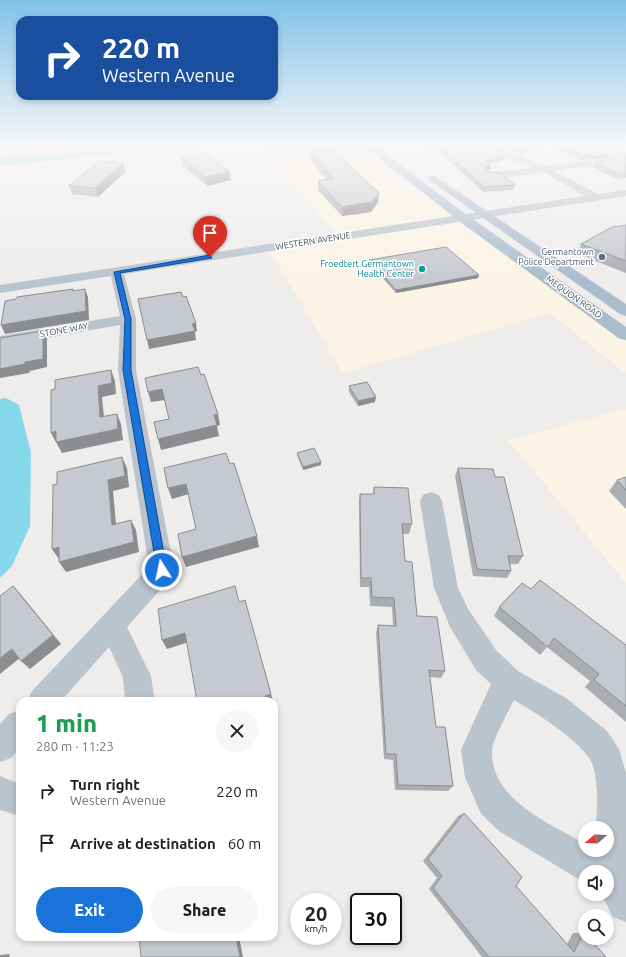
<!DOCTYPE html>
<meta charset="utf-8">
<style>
:root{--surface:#fff;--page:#f6f6f6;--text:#202124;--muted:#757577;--accent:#1a72db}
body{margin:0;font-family:Ubuntu,sans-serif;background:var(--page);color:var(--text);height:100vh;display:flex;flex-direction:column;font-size:15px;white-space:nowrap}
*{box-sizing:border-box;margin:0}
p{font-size:13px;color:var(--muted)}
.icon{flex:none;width:22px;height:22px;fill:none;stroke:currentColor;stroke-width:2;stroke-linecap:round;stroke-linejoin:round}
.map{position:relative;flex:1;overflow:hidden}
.drawer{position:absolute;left:16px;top:697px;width:262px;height:244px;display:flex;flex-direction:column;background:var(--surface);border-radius:12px;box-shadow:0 2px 6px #0003}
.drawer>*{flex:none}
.top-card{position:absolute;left:16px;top:16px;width:262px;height:84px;border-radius:12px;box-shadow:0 2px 6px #0003;background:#1a4fa0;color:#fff;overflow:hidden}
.needle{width:26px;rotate:251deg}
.fabs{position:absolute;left:578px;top:821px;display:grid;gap:8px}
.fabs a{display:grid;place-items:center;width:36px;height:36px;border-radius:50%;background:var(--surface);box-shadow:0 2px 6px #0003;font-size:20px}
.speed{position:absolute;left:290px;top:893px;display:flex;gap:8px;font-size:20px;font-weight:700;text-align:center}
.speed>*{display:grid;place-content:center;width:52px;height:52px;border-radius:50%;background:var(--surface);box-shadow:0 2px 6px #0003;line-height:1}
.speed small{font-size:10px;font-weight:400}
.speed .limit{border:2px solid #111;border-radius:6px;background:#fff;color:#111}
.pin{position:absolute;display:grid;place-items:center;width:34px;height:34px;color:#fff;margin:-41px -17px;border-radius:50% 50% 50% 0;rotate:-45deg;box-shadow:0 0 4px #0007}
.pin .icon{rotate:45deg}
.me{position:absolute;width:44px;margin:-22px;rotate:350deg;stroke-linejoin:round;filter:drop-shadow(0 0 3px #0008)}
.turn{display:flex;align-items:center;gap:14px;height:84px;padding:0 20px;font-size:18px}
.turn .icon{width:52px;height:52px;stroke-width:2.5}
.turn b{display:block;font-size:28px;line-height:34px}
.round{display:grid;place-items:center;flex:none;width:42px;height:42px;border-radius:21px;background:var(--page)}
.head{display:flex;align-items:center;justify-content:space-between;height:68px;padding:0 20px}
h1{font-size:24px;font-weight:800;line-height:30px;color:#1e9e55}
.cta{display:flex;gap:8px;margin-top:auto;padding:8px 20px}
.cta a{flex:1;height:46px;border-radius:24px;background:var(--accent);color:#fff;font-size:16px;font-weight:800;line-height:46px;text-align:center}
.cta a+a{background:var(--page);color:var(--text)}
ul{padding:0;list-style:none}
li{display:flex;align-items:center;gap:12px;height:52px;padding:0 20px}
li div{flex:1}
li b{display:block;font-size:15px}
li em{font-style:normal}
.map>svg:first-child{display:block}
</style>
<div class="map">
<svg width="626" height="957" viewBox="0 0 626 957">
<rect width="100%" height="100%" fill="#efecec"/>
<!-- commercial -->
<g fill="#fbf4e4">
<path d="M0 145H238L0 171Z"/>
<path d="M262 145H360L471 230 522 265 626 340V373L550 313 343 373 270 252 340 239Z"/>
<path d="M626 409V583L508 440Z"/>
</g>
<!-- water -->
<g fill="#86d8eb">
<path d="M122 150 141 151 0 166V157Z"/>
<path d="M6 398 19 405 31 453 30 526 12 566 0 578V399Z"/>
</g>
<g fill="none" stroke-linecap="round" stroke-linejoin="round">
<!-- street -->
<g fill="#bac4cc" fill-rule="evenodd">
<path d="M474 145H490L506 150 545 166 605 159 607 161 602 164 554 171 598 194 626 190V196L124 274 136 319V370L174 570 171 578 127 627 151 676 155 701H125L123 677 109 647 61 701H27L32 691 149 567 118 370 120 325 0 346V336L120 316 111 276 0 293V285L585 196 543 172 508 177 486 175 485 173 486 171H508L532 168Z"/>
<path d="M431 492 439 495 442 501 458 588 468 609 496 650 518 671 566 698 607 731 619 749 626 773V922L613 917 601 894H607V872H585V883L499 831 481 814 465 777 461 750 491 684 476 670 450 627 434 588 420 501 423 495ZM514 700C534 712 587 744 593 766 599 786 597 808 596 828H607V850H585V844C549 823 491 800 492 751 492 741 509 710 514 700Z"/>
<path d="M20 710V748L11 758 0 762V724L9 714Z"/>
<path d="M0 776 20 784V816L0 810Z"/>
</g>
<!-- primary -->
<g fill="#abbccc" fill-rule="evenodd">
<path d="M363 145H374L467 215 626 327V340L620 339 459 221Z"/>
<path d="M433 175 626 304V316L620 314 429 180 428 178Z"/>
</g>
</g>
<!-- wall -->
<g fill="#aaadb2">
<path d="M0 145H84V147L0 151Z"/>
<path d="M301 145H327L378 202 371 212 342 216 318 190V181L327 180 311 161V154Z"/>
<path d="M426 145H485L506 155 505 159 489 164 490 170H485L487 172 515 185 513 190 483 192 451 162Z"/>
<path d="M496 145H538L537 148 520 154Z"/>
<path d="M557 145H613L616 151 626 154V178L616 179 593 167 594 162 604 161 607 160 606 158 580 160 556 148Z"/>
<path d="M181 157 231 180 207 186 182 165Z"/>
<path d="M123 163 126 171 98 197 72 194 69 186Z"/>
<path d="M626 225V273L578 254 581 244Z"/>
<path d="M369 260 479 275 478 278 396 293 369 263Z"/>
<path d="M349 386 375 402 358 406 349 392Z"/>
<path d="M297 453 321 465 303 470 297 455Z"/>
<path d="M458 468 495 477 523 556 518 564H510L511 571 507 578 473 576 455 476Z"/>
<path d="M626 477V509L609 491 617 480Z"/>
<path d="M374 487 412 524 409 534H403L405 561 417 616 445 671 441 678 430 677 436 727 453 786 448 791 395 790 393 760 384 759 376 633 378 625 393 626 392 607 370 606 369 587H360L359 503 360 494H373Z"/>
<path d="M531 589 626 645V722L585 687 590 681 547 647 540 655 494 616 499 607Z"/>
<path d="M464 813 516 886 567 944 573 933H584L606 957H482L429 889 437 878 423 861 458 816Z"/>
</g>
<!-- shaded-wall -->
<g fill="#8b8d91">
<path d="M535 145H538L537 148 520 154 521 150Z"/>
<path d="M331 149V155L313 156V151Z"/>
<path d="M608 154 606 158 580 160 582 156Z"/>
<path d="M506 155 505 159 485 165 486 161Z"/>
<path d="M123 163 126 171 98 197 95 188Z"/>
<path d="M491 165 490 170H485L486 166Z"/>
<path d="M230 172 231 180 207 186 206 177Z"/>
<path d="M379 193 378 202 371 212 342 216V207Z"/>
<path d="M479 275 478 278 396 293V290Z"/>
<path d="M85 289 88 297 89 320 5 334 1 325Z"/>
<path d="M196 323 197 331 195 332 196 340 149 349 147 340 192 324Z"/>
<path d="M43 331 47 339V367L30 371 29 373 0 378V369L25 362Z"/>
<path d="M111 370 115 381 116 394 102 397 105 428 100 417 98 386Z"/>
<path d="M162 389 165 400 151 402 148 392Z"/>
<path d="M376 397 375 402 358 406V401Z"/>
<path d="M117 414 121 424 123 440 62 453 51 433Z"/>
<path d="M218 414 220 425 217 426 219 436 161 450 158 439 214 415Z"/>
<path d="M122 457 127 468 129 487 113 491 117 535 112 525 108 480Z"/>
<path d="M321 462V465L303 470V467Z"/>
<path d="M186 484 189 494 172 499 168 488Z"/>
<path d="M131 520 136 530 139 552 66 572 59 562Z"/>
<path d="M257 536 259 547 186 567 182 557Z"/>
<path d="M59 547V559L52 549Z"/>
<path d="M13 586 22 596 61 644 30 669 21 661Z"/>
<path d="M185 633 189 642 167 649 162 640Z"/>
<path d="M12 649 21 657 0 674V658Z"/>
<path d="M271 694 273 701H266L265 696Z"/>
<path d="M236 937H239L243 957H240Z"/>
<path d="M10 954 9 957H0V955Z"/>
</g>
<!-- building -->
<g fill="#c6c9cf" stroke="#8b8d91">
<path d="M308 145H327L331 149 313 151Z"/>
<path d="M433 145H485L506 155 486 161 491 165 486 166 485 169 487 172 500 173 515 185 484 187 452 158Z"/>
<path d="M508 145H535L521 150Z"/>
<path d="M561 145H613L616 151 626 154V174H618L594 162 604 161 609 158 608 154 582 156Z"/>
<path d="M333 150 379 193 372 202 342 207 318 181 334 178 311 153Z"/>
<path d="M205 153 230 172 206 177 181 157Z"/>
<path d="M100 161 123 163 95 188 69 186 94 165Z"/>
<path d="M626 225V261L581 244 612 227Z"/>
<path d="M446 247 479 275 396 290 369 260Z"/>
<path d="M73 289V291L85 289 86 311 1 325 5 301 16 299 17 297Z"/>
<path d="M181 292 183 297 186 296 196 323 192 324 195 331 147 340 138 299Z"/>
<path d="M43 331V359L25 362V364L0 369V338Z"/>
<path d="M198 367 201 375 204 374 218 414 214 415 217 425 158 439 154 422 169 419 162 389 148 392 145 378Z"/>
<path d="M111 370 112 383 98 386 100 417 117 414 118 429 56 442V431L51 433V390L55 389V380Z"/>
<path d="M367 382 376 397 358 401 349 386Z"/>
<path d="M314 448 321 462 303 467 297 453Z"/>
<path d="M226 453 230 464 234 463 257 536 182 557 178 534 196 529 186 484 168 488 164 468Z"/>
<path d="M122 457 125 476 108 480 112 525 131 520 134 542 59 562V547L52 549 53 485 57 484V472Z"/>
<path d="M458 468 493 469 495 477H504L523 556H508L511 571 477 569Z"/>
<path d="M626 477V490L617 480Z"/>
<path d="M374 487 408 488 412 524H402L405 561 412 562 417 616 437 617 445 671 429 670 436 727H445L453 786 398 785 396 754H386L378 625 396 626 394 598 372 597 371 578H361L360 494H374Z"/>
<path d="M540 580 626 645V706L594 680 599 674 554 638 548 647 499 607 522 583 531 589Z"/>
<path d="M13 586 53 635 21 661 12 649 0 658V596Z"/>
<path d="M235 586 239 602 245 600 271 694 265 696 267 701H197L185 633 162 640 158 609Z"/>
<path d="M464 813 522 877 516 886 574 952 584 933 585 938H589L606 957H489L433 888 442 876 428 859Z"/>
<path d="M139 937H236L240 957H141Z"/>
</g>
<!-- sky -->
<linearGradient id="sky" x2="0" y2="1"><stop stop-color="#81c2e9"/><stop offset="0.52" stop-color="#f8f6f6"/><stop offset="1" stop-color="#f8f6f6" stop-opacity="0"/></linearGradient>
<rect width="626" height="279" fill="url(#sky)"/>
<!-- route -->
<path fill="#1a72db" stroke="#114a8e" d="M210 255 212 258 120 273 131 319V370L167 570 166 573H158L157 570 123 370 125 319 114 272Z"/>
<!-- markers -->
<circle fill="#5c6f8a" stroke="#fff" stroke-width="1.5" cx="602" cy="257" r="4"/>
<circle fill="#0f9aa8" stroke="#fff" stroke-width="1.5" cx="422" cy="269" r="4"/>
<g text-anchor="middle" stroke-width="3" stroke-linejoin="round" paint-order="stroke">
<!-- far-street labels -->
<g font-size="9" fill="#455059" stroke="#fff">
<text transform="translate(313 241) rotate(-9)" y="3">WESTERN AVENUE</text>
<text transform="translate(574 297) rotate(36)" y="3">MEQUON ROAD</text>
<text transform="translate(64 330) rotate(-10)" y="3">STONE WAY</text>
</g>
<!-- far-service labels -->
<g font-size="9" fill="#4e5e75" stroke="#fff" text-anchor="end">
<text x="594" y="255">Germantown<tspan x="594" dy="10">Police Department</tspan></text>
</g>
<!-- far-culture labels -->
<g font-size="9" fill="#0d838f" stroke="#fff" text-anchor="end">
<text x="414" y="267">Froedtert Germantown<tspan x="414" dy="10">Health Center</tspan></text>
</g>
</g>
</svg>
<div class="fabs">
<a><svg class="needle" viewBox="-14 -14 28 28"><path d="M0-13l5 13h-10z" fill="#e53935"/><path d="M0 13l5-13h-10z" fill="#757577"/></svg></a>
<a><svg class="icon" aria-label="sound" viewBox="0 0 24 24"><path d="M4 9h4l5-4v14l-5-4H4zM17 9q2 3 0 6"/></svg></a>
<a><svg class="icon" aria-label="search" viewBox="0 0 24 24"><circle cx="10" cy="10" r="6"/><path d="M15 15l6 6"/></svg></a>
</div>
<div class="speed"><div>20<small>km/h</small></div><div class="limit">30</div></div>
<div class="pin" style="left:210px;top:257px;background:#d93025"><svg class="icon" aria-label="arrive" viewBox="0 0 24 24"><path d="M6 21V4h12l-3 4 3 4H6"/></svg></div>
<svg class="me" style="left:162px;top:570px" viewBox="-20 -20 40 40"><circle r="17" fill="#1a72db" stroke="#fff" stroke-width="3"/><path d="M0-11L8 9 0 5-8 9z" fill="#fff"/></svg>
<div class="top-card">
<div class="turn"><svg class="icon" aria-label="right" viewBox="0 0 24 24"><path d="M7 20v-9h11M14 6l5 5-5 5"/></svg><div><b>220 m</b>Western Avenue</div></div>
</div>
<section class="drawer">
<div class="head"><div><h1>1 min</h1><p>280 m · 11:23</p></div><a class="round"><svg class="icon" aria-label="close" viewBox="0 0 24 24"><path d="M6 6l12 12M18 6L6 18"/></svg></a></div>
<ul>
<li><svg class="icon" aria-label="right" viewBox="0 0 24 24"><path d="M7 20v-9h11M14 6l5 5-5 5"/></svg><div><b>Turn right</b><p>Western Avenue</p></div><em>220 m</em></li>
<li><svg class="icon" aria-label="arrive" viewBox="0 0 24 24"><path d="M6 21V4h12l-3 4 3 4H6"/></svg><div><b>Arrive at destination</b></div><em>60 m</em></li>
</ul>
<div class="cta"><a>Exit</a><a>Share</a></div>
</section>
</div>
